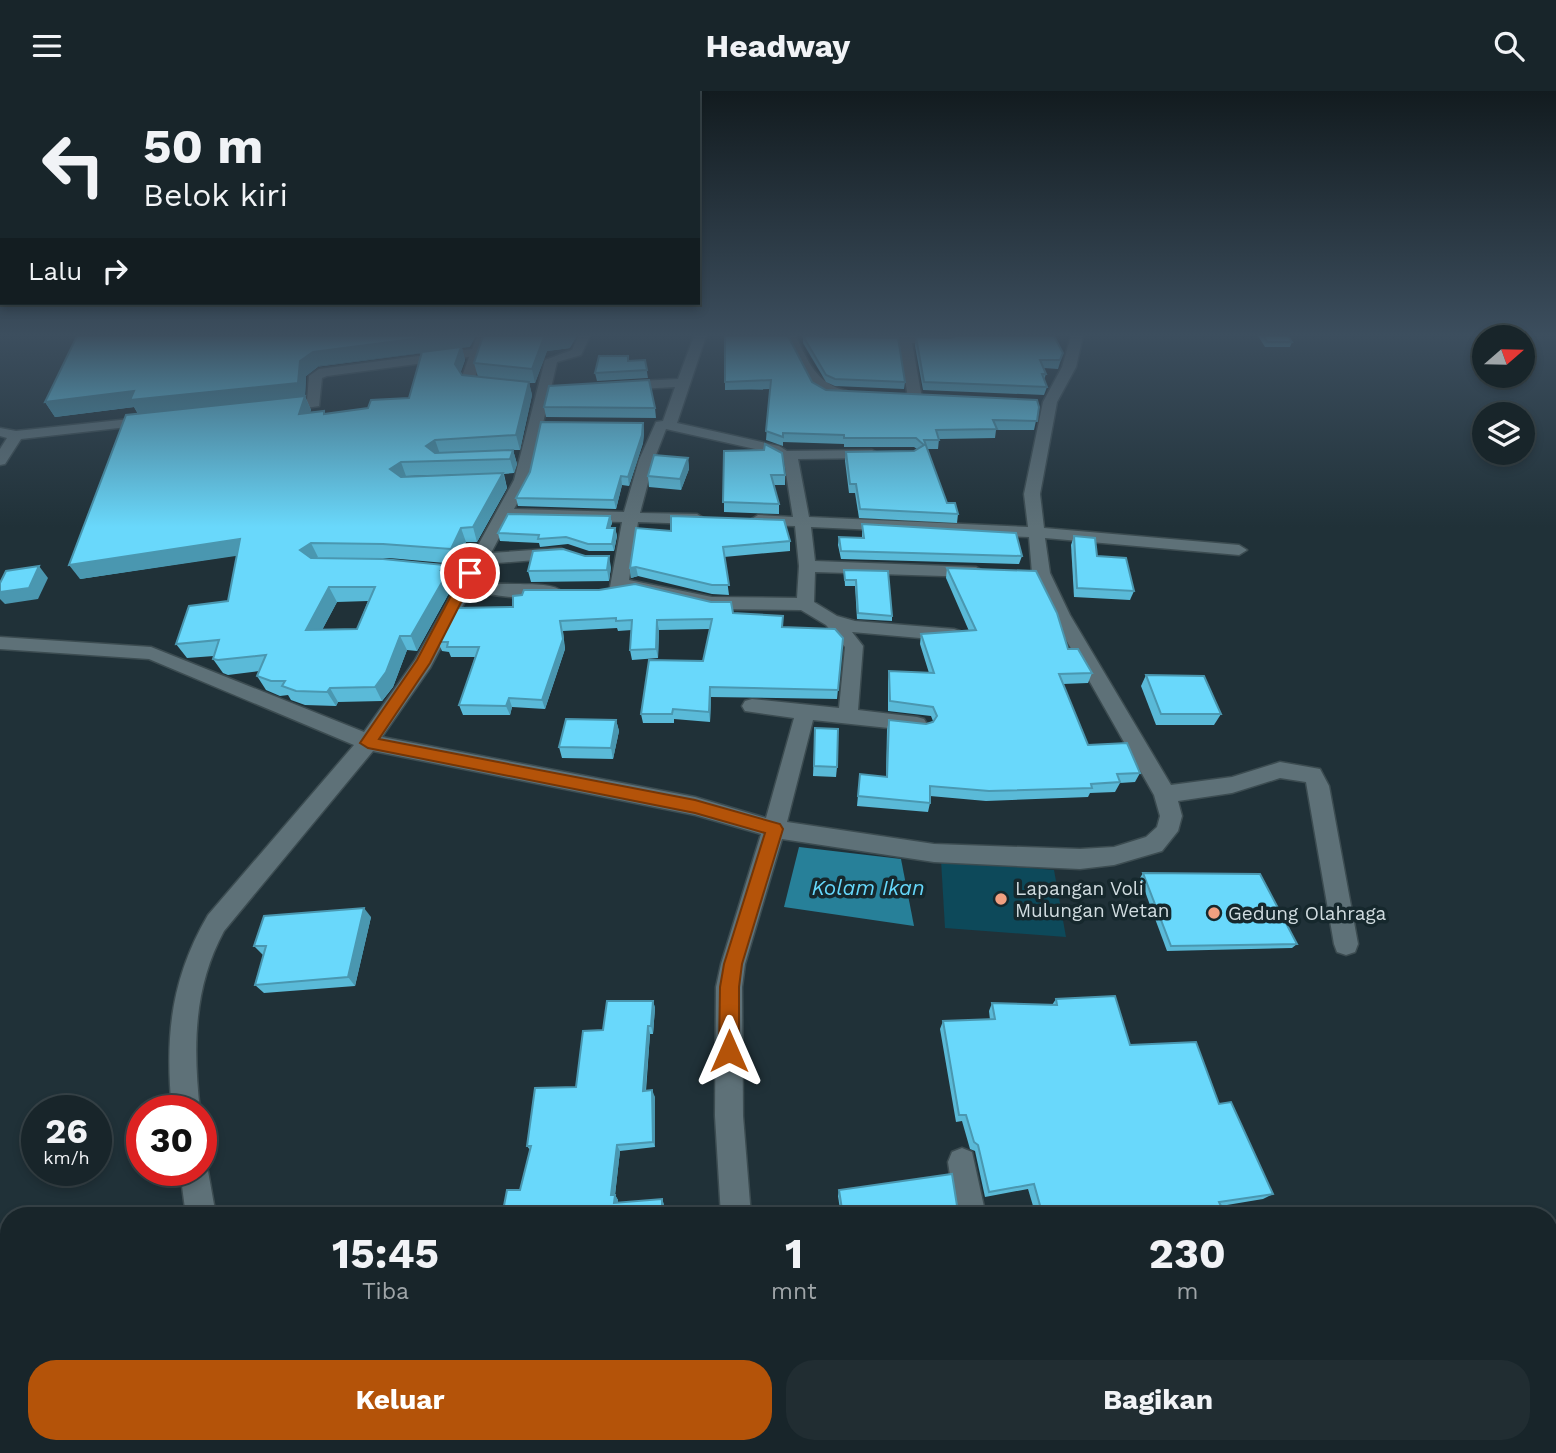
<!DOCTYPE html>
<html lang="id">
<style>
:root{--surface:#18252a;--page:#212d32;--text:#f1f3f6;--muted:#9fa5a8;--line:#364247;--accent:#b45309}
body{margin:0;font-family:"Work Sans",sans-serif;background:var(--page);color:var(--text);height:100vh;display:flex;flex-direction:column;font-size:26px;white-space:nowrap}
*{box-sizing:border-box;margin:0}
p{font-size:23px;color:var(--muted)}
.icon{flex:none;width:38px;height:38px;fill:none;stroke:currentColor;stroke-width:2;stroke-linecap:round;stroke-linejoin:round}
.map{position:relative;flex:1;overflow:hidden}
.panel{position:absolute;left:0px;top:1116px;width:1558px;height:247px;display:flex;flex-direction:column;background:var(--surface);border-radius:28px 28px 0 0;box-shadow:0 4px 10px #0003,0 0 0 2px var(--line)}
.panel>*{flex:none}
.hud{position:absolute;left:0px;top:0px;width:700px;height:214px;box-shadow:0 4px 10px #0003,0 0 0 2px var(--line);background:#18252a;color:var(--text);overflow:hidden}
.needle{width:46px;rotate:70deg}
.fabs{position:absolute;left:1472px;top:234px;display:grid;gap:14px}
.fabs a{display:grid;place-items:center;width:63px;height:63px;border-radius:50%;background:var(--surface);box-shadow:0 4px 10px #0003,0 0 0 2px var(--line);font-size:35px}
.speed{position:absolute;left:21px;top:1004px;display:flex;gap:14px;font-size:35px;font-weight:700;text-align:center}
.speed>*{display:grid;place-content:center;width:91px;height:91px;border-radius:50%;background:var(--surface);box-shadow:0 4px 10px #0003,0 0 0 2px var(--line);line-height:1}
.speed small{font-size:18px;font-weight:400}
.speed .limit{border:10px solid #d22;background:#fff;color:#111}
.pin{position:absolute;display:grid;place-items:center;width:60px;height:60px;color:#fff;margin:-30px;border:4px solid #fff;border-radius:50%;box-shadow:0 2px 7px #0007}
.me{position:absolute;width:77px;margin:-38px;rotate:0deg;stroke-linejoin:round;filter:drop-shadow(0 0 5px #0008)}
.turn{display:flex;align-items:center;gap:24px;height:147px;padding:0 28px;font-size:32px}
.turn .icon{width:91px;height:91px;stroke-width:2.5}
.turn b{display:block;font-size:49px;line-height:60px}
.then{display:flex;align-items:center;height:66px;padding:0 28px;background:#0003;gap:14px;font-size:26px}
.eta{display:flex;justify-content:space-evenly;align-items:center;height:119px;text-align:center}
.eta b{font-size:42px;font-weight:700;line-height:49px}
.action{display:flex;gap:14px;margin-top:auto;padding:14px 28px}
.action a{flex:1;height:80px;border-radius:28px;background:var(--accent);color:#fff;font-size:28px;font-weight:700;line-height:80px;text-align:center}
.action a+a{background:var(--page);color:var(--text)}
header{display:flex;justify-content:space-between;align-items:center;height:91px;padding:0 28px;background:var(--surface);font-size:32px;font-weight:700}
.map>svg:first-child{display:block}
</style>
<header><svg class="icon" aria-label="menu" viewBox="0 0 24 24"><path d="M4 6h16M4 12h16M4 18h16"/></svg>Headway<svg class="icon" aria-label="search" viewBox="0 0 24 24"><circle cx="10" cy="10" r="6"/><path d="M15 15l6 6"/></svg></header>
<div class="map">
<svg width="1556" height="1362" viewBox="0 0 1556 1362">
<rect width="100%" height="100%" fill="#203138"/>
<!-- green -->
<path fill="#0d495a" d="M941 769 1054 779 1066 846 945 837Z"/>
<!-- water -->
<path fill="#278099" d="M799 756 901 768 914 835 784 816Z"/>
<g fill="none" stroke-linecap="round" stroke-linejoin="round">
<!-- minor casing -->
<g stroke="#3c4c51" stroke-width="3">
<g id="minor">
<path d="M477 245H489L475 287 493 293V299C481 302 469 297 461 288L469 266 327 285 322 287 319 315 282 321 275 317 277 314 307 309 309 285 319 278 472 258Z"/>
<path d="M578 245H590L581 264 557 271 530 389 514 418 624 421 639 369 656 331 663 330 675 296 621 299 614 295 621 291 678 288 694 245H706L677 332 779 355 787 360 872 359 879 363 872 367 798 368 809 426 1028 436 1024 403 1043 311 1062 276 1071 245H1083L1076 276 1057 311 1040 403 1044 437 1239 454 1247 459 1239 464 1045 447 1050 482 1070 524 1171 694 1232 686 1280 671 1320 678 1329 695 1358 853 1355 861 1346 864 1337 861 1334 853 1306 691 1280 687 1232 702 1178 710 1182 725 1178 740 1162 760 1114 774 1080 778 934 771 782 748 745 873 742 896 743 1025 751 1125H721L715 1025 716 896 721 873 761 743 695 724 373 660 224 840C193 897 193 957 200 1020H172C165 947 170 889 208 824L354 654 149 568 0 558V546L151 556 364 641 415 569 461 487 422 483 414 478 422 473 466 476 514 389 545 269 572 259ZM666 338 769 361 784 370 793 426 758 424 750 429 758 434 795 435 799 475 797 507 712 506 629 489 638 431 697 433 705 428 697 423 640 422 654 369ZM509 428 622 431 610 496 613 500 619 502 626 499 712 518 801 519 826 534 845 556 839 617 752 608 745 610 742 615 745 620 794 627 766 727 695 706 382 646 430 577 471 499C488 504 549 514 561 500 551 489 501 496 484 491L479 484 485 473 561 467 569 462 561 457 491 462ZM811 436 1029 446 1032 482 1052 524 1154 704 1160 725 1157 736 1146 746 1114 756 1080 758 934 753 787 731 813 629 917 640 924 638 927 633 924 628 917 626 858 619 863 555 852 541 954 550 960 548 963 544 960 540 954 538 855 530 837 525 814 511 815 481 976 486 985 481 976 476 815 470Z"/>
<path d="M784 245H796C808 271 817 293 847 300V306C811 313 795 271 784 245Z"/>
<path d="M865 245H964L950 253 912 252 922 307 915 311 908 307 899 251H870L866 250Z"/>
<path d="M149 326 154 327V333L21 348 5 373 0 374V358L7 347 0 345V337L16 340Z"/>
<path d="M962 1057 972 1061 986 1125H956L948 1071 952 1061Z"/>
<path d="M201 1069 208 1080 216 1125H186L180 1080H201Z"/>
<path d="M149 1354H183L181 1362H147Z"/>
<path d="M766 1354H800L803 1362H769Z"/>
<path d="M1001 1354H1035L1037 1362H1003Z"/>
</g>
</g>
<!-- minor -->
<use href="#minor" fill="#5e7178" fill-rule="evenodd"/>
</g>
<!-- wall -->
<g fill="#5abad8" fill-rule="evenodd">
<path d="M483 245 570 257 547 260 535 292H529L532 304 520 359H513L517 373 514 382 504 383 507 397 477 451H466L456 473 389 467H317L449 479 454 493 417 560 407 559 393 596 382 610 338 611 336 615 305 614 291 609 288 604 280 605 266 599 257 585 259 580 228 584 223 582 213 568 214 565 187 567 176 553 228 510 237 464 80 488 138 323 134 316 55 326 45 311 470 256 462 257 465 269 460 282 462 284 478 286 474 272ZM421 262 409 307 368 317 325 323 324 320 310 321 311 319 305 305 306 285 319 275ZM478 383 405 386 406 385ZM368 510 357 538 322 539 337 511Z"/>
<path d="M725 245 826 299 1039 316 1034 339H996L995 347 939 348 938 358H927L947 412 958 423 957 432 859 427 855 402H849L845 370 846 361 914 360 917 358 914 356H844V353L783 351V355L766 349 770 298 725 299Z"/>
<path d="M803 245 905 291 904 298 835 295 826 291 803 252Z"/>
<path d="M1258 245H1288L1292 251 1290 256H1265Z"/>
<path d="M916 246 951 247 1063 262 1058 278 1044 277 1046 283 1044 289 1047 296 1044 304 923 299 915 255Z"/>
<path d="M628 265 629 270 645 269 648 287 597 290 595 282Z"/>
<path d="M544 316 655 317 656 327 546 326Z"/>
<path d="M643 332 644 341 643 352 629 395 622 394 616 418 518 415 516 407Z"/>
<path d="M724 360 785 384V394H774L779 413V423L724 421Z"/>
<path d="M688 367 689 378 681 399 649 396 648 385Z"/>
<path d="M610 425 612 432 610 437H615L617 445 614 460H589L568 453 540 456 539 452 500 450 498 442Z"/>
<path d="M862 433 1022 465 1019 473 841 468 838 454 839 446 862 447Z"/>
<path d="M636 437 790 450V460L724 466 729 504 712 503 638 485 631 487 630 477Z"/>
<path d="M1074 445 1134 500 1130 509 1074 506 1071 454Z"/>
<path d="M611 476 609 490 531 491 528 480Z"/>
<path d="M947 477 1068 558 1092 582 1088 592 1063 593 1088 654 1140 682 1135 691 1120 692 1115 701 1090 702 1088 706 986 710 930 705V712L928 721 857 715 860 683 886 686 887 639 889 629 926 633 933 630 931 625 888 620V590L889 580 929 582 920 553 921 543 969 540 946 487Z"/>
<path d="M844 479 888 480 892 525V530L857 528 855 495H845Z"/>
<path d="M456 517 733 522 783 536 843 547 837 608 711 606 710 631 674 628V632H643L641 623 703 570 710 538 659 539 658 567 632 569 630 559 632 539 618 540 617 537 563 540 565 558 545 618 512 616 510 624H463L459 614 475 566H451L449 561 442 560 438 551Z"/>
<path d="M1146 584 1221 623 1214 634H1156L1141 595Z"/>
<path d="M616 629 619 640 613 668 562 667 559 656Z"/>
<path d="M815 637 837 676 836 686 813 685Z"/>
<path d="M1143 782 1297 853 1292 857 1167 860 1140 787Z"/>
<path d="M371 826 355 895 264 902 255 894 263 864 254 855Z"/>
<path d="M1056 908 1130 954 1219 1013 1273 1103 1263 1108 1221 1115 1212 1120 1185 1125H1036L1028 1098 985 1106 975 1060 970 1058 962 1030 956 1031 940 938 943 930 990 929 989 920 992 912 1052 914Z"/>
<path d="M653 910 655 917 653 943H650L646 1000 655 1006V1056L620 1060 615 1104 618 1109V1112L664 1113V1125H502L520 1099 530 1059 527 1055 576 996 603 939Z"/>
<path d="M839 1099 958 1121 975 1125H841L838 1105Z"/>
<path d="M1077 1354H1173L1176 1362H1079Z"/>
</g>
<!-- shaded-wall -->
<g fill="#4a97b0">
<path d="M436 245H476L470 256 462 257 465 269 459 287 455 273 461 257 319 275 306 285 305 306 311 319 306 337 139 324 134 316 55 326 45 311 134 300 300 270 313 261Z"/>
<path d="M549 245H577L570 257 547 260 535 292 532 278 544 246Z"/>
<path d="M529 291 532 304 520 359 516 344Z"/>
<path d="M643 332 644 341 643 352 629 395 628 386Z"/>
<path d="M435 349 440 363 431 369 426 355Z"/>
<path d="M513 359 517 373 514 382 510 368Z"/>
<path d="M688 367 689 378 681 399 680 388Z"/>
<path d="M401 371 406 385 396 392 390 378Z"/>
<path d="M503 382 507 397 477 451 473 436Z"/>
<path d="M621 385 622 394 616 418 614 409Z"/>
<path d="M610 425 612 432 608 444 607 437Z"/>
<path d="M461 437 466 451 456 473 451 458Z"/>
<path d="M615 437 617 445 614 460 612 453Z"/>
<path d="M240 448 249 463 80 488 69 474Z"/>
<path d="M311 452 318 466 308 473 300 459Z"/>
<path d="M609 465 611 476 609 490 607 479Z"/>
<path d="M444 474 447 483 449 479 454 493 417 560 411 545Z"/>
<path d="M39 475 48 487 38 508 5 513 0 508V501Z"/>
<path d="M636 476 638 485 631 487 630 477Z"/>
<path d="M329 496 337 511 314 554 306 539Z"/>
<path d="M657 529 659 539 658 567 656 558Z"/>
<path d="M560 530 565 558 545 618 542 609Z"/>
<path d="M400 545 407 559 393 596 382 610 375 596Z"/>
<path d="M710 596 711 606 710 631 709 621Z"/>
<path d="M330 597 338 611 336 615 327 601Z"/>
<path d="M509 607 512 616 510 624 506 615Z"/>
<path d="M616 629 619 640 613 668 611 657Z"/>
<path d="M364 817 371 826 355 895 348 886Z"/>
<path d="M653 910 655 917 653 943 651 935Z"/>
<path d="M648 935 650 943 645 1006 643 1000Z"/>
<path d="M652 999 655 1006V1056L653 1051Z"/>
<path d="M617 1054 620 1060 615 1104 618 1109V1117L611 1104Z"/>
<path d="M662 1108 664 1113V1125H662Z"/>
<rect x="124" y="1354" width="22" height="8"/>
<path d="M396 1354H407L405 1362H394Z"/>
</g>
<!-- building -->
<g fill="#69d8fb" stroke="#4a97b0" stroke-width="2" fill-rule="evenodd">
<path d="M77 245H436L313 261 300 270 298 292 130 309 134 300 45 311Z"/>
<path d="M483 245H549L544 246 532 278 474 272Z"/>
<path d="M725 245H788L812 291 826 299 1037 309 1039 316 1037 330 993 329 997 338 936 339 939 349H924L947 412H955L958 423 860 418 856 393H850L846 361 914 360 924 354 916 347H844V344L783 342V346L766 340 771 289 725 291Z"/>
<path d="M803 245 898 247 905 291 835 288 826 284Z"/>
<path d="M955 245H1054L1063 262 1060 269H1040L1046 283H1042L1047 296 924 291 916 246 951 247Z"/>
<path d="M1264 245H1288L1292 251H1267Z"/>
<path d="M461 256 455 273 462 284 529 291 516 344 435 349 426 355 435 362 513 359 510 368 401 371 390 378 401 386 503 382 473 436 461 437 451 458 383 453 311 452 300 459 311 467 383 468 444 474 441 479H449L411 545H400L386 581 375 596 330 597 327 601 296 600 282 595 285 590H271L257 585 266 564 218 569 213 568 219 549 176 553 189 515 228 510 240 448 69 474 126 324 305 305 299 323 324 320V323L368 317 371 309 409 307 422 261ZM329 496H375L357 538 306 539Z"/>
<path d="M599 265H628V270L645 269 647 279 595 282Z"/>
<path d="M649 289 655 317 544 316 549 295Z"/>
<path d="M541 331 643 332 642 344 628 386 621 385 614 409 516 407 530 381Z"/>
<path d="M765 353 782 362 785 384H771L779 413 723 411 724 360 764 359Z"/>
<path d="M654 364 688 367 680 388 648 385Z"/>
<path d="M508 423 610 425 607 437H615L612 453H588L566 446 538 448 539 444 498 442Z"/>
<path d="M671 425 784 429 790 450 723 456 729 494H712L636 476 630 477 636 437 671 440Z"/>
<path d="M862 433 1016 442 1022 465 841 460 839 446 864 447Z"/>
<path d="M1074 445 1095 447 1097 465 1126 467 1134 500 1077 497Z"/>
<path d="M563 458 585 465H609L607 479 528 480 533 460Z"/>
<path d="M39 475 29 497 0 501V492L6 480Z"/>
<path d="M947 477 1036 480 1057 522 1068 558H1078L1092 582 1059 583 1088 654 1127 652 1140 682 1117 683 1120 691 1091 693 1092 697 989 700 930 695V712L858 705 860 683 887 686 889 629 926 633 933 631 937 625 933 616 890 610 889 580 934 582 921 543 976 539Z"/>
<path d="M844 479 888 480 892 525 858 522 856 489H845Z"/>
<path d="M635 493 711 511H731L733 522 783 525 782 536 835 538 843 547 838 599 710 596 709 621 673 618 672 623H641L649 569 703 570 712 528 657 529 656 558 630 559 632 529 616 530V527L560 530 563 548 542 609 509 607 506 615 459 614 479 556H447L448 551H438L456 517 513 516V505L522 504 524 499H599Z"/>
<path d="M1146 584 1204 585 1221 623H1161Z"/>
<path d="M566 628 616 629 611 657 559 656Z"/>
<path d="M815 637 838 638 837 676 814 675Z"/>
<path d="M1143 782 1260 783 1297 853 1171 855Z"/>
<path d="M364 817 348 886 255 894 266 855H254L264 825Z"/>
<path d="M1115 905 1130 954 1196 951 1219 1013 1231 1011 1273 1103 1219 1111 1221 1115 1183 1122 1185 1125H1043L1034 1093 989 1101 978 1054 974 1051 966 1024H959L943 930 995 928 992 912 1057 914 1056 908Z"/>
<path d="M607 910H653L651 935H648L643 1000 652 999 653 1051 617 1054 611 1104H615L614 1112 662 1108V1125H502L507 1099H520L531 1055H527L535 997 576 996 583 940 603 939Z"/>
<path d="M952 1083 958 1121 975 1122V1125H843L839 1099Z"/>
<path d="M0 1295H9V1354H124V1362H0Z"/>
<path d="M336 1354H396L394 1362H335Z"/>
<path d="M491 1354H732V1362H473V1357Z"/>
<path d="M1084 1354H1173L1176 1362H1087Z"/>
</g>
<!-- sky -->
<linearGradient id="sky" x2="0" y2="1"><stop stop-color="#121b1f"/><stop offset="0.56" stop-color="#3c4e5e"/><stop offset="1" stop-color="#3c4e5e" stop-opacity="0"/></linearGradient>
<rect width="1556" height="436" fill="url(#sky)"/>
<!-- route -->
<path fill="#b45309" stroke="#753606" stroke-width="2" d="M470 478 476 482 430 572 379 648 695 709 780 733 783 738 742 873 739 896V960L736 967 729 970 722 967 719 960 720 896 724 873 765 742 695 722 368 657 360 652 417 569 463 482Z"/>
<!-- markers -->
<g fill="#f2a081" stroke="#16282d" stroke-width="2.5">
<circle cx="1001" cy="808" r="7"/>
<circle cx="1214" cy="822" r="7"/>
</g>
<g text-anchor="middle" stroke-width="7" stroke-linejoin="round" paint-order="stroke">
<!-- poi labels -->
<g font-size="19" fill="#d1dce0" stroke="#16282d" text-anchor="start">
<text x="1015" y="804">Lapangan Voli<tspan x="1015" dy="22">Mulungan Wetan</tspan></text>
<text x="1228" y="829">Gedung Olahraga</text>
</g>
<!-- water labels -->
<g font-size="21" font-style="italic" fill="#66d8fb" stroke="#16282d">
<text x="868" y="804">Kolam Ikan</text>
</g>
</g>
</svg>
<div class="fabs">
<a><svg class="needle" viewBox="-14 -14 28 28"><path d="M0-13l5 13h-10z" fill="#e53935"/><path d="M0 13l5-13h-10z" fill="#9fa5a8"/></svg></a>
<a><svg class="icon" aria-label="layers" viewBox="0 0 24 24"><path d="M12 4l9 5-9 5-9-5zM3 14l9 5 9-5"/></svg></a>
</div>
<div class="speed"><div>26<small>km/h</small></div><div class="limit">30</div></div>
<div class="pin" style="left:470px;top:482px;background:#d93025"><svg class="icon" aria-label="arrive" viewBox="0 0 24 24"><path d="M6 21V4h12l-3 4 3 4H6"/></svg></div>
<svg class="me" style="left:729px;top:960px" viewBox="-20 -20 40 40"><path d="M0-17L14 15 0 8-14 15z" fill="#b45309" stroke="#fff" stroke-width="4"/></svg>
<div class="hud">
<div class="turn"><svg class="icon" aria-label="left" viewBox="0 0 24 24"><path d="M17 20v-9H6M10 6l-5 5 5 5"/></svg><div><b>50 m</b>Belok kiri</div></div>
<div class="then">Lalu<svg class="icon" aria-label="right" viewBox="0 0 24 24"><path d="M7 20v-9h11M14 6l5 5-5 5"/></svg></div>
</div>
<section class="panel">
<div class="eta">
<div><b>15:45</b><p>Tiba</p></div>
<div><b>1</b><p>mnt</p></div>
<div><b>230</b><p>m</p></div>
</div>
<div class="action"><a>Keluar</a><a>Bagikan</a></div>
</section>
</div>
